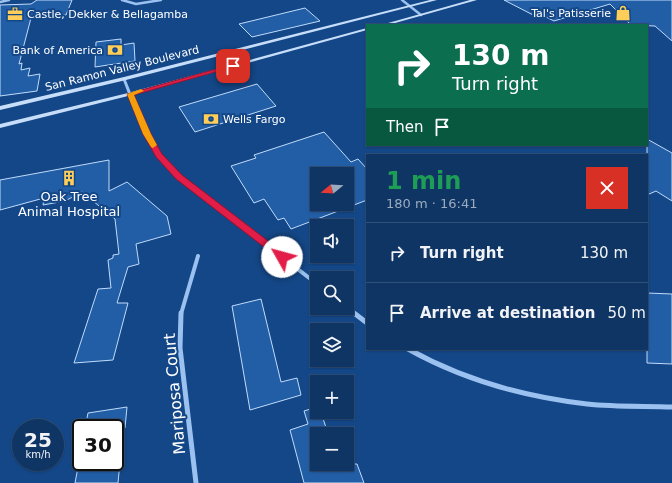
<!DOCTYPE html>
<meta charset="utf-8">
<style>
:root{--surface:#0f3565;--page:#183d6b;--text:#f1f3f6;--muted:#9babbf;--line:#2f5079}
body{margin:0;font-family:"DejaVu Sans",sans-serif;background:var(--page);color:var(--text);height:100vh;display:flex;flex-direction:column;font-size:15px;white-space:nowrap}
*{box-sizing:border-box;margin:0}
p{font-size:13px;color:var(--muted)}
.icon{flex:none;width:22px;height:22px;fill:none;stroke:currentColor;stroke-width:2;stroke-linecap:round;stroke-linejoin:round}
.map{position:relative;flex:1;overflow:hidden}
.side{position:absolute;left:366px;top:154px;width:282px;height:196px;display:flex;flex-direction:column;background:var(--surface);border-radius:0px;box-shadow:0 1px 3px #0004,0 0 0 1px var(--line)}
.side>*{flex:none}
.guide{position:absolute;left:366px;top:24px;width:282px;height:122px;border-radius:0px;box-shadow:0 1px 3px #0004,0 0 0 1px var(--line);background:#0b6e4f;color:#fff;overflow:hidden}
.needle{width:26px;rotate:252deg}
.controls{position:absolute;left:310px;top:167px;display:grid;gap:8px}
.controls a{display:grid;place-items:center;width:44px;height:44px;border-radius:0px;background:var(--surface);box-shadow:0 1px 3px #0004,0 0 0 1px var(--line);font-size:20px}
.speed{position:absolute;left:12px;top:419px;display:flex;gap:8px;font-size:20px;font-weight:700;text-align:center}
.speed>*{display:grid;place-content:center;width:52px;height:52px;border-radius:50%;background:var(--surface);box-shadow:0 1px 3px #0004,0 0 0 1px var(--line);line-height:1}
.speed small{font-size:10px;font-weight:400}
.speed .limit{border:2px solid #111;border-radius:6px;background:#fff;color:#111}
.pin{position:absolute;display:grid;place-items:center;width:34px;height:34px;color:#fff;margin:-17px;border-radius:8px;box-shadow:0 2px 6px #0006}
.me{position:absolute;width:44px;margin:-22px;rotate:308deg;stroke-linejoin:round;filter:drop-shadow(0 0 3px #0008)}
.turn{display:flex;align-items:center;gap:14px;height:84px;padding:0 20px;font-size:18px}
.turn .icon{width:52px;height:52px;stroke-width:2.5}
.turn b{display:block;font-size:28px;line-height:34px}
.then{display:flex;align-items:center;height:38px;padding:0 20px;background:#0003;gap:8px;font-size:15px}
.round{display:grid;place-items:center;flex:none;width:42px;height:42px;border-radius:0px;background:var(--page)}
.head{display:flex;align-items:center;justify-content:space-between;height:68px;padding:0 20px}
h1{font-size:24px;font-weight:800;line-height:30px;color:#1e9e55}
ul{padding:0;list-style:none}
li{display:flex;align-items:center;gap:12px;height:60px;padding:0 20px;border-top:1px solid var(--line)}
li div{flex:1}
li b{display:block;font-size:15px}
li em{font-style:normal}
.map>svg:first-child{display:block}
</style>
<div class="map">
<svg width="672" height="483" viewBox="0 0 672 483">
<rect width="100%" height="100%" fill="#144787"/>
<!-- building -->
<g fill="#225ea6" stroke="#c0dbfb" fill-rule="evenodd">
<path d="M37 0H72L66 15 31 18 19 64 22 63 21 70 30 68 28 76 40 74 37 91 0 96V5L31 4Z"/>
<path d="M504 0H672V41L655 26 631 25 610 4 554 21 540 14 535 16Z"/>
<path d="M305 8 320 21 252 37 239 24Z"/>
<path d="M121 39V45L134 43 135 61 95 67 96 42Z"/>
<path d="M257 84 276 106 195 132 179 107Z"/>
<path d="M324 132 351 162 358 159 367 169V200L291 229 284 218 278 220 264 199 254 203 231 166 256 158 254 155ZM317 174H347V204H317Z"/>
<path d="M647 139 672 153V201L656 191 647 195Z"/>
<path d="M109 160V191L127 182 167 216 171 234 136 244 139 264 128 267 117 303H128L113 360 74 363 98 289 111 288 108 260 113 258V255L119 254 115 219 82 192 65 201 43 205 44 198 0 210V180Z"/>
<path d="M647 293 672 294V364L647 363Z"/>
<path d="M261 299 281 382 297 378 301 395 250 410 232 306Z"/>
<path d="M127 407 125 428H85L88 413Z"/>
<path d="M317 407V412H321L328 434H317V464H357L364 483H304L290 430 308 424 304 411Z"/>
<path d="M79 462H120L118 483H75Z"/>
</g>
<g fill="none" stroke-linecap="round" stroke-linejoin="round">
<!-- street-far3 -->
<g stroke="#9ac1ef" stroke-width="2.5">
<path d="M122 0 136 4 161 0"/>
<path d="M402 0 421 15"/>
<path d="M0 2 9 0"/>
</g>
<!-- street-far2 -->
<path stroke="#9ac1ef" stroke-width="3" d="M124 79C139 117 152 156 186 182"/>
<!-- street-far1 -->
<g stroke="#9ac1ef" stroke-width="4">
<path d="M184 181 317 284"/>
<path d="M347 307 355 314"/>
<path d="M181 314 198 256"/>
</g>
<!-- street -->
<g stroke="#9ac1ef" stroke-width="5">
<path d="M181 313 180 348 196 483"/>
<path d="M354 313 367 323"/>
<path d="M408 349C462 379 525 397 587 404 615 407 644 406 672 407"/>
</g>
<!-- secondary -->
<g fill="#c7defa" fill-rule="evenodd">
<path d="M430 0H437L126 80 0 110V106L124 77Z"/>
<path d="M470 0H477L388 25H381Z"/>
<path d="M367 28V30L132 95 0 128V124L128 93Z"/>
</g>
</g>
<!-- route -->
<path fill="#e11d48" stroke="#92132f" d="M231 65 236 66 134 95 151 134 162 154 182 175 285 254V260L282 261 176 179 156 157 143 134 127 94Z"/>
<!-- slow -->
<path fill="#f59e0b" d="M141 89 144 91 134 95 151 134 157 145 153 148 151 147 143 134 127 94Z"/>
<!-- icons -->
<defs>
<g id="shop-bare" transform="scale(1.2)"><path d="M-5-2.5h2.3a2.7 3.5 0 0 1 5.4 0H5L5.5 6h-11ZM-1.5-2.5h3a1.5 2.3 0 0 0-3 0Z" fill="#ffce58" stroke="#144787" stroke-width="2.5" paint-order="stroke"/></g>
<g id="office-bare" transform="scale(1.2)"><path d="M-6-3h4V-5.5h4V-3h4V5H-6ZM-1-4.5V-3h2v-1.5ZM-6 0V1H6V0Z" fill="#ffce58" stroke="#144787" stroke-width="2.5" paint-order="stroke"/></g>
<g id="bank-bare" transform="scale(1.2)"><path d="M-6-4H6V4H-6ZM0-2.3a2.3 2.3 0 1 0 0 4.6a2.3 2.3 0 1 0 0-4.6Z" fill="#ffce58" stroke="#144787" stroke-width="2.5" paint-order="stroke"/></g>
<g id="building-bare" transform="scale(1.2)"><path d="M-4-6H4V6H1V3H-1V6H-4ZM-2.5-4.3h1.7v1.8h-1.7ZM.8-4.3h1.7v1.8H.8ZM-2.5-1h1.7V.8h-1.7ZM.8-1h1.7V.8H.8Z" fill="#ffce58" stroke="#144787" stroke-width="2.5" paint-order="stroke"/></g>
</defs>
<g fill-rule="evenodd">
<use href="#shop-bare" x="623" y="13"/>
<use href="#office-bare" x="15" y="14"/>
<use href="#bank-bare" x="115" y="50"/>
<use href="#bank-bare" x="211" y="119"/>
<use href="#building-bare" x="69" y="178"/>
</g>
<g text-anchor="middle" stroke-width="4" stroke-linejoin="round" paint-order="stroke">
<!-- far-poi labels -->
<g font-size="11" fill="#fff" stroke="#144787" text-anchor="end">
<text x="611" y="17">Tal's Patisserie</text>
<text x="27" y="18" text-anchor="start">Castle, Dekker &amp; Bellagamba</text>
<text x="103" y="54">Bank of America</text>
<text x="223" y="123" text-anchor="start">Wells Fargo</text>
</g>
<!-- far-street labels -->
<g font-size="11" fill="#fff" stroke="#144787">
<text transform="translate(122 68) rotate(-14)" y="4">San Ramon Valley Boulevard</text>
</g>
<!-- poi labels -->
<g font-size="13" fill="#fff" stroke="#144787">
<text x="69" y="201">Oak Tree<tspan x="69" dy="15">Animal Hospital</tspan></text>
</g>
<!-- near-street labels -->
<g font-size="16" fill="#fff" stroke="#144787">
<text transform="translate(174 394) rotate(-95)" y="6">Mariposa Court</text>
</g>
</g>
</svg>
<div class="controls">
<a><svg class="needle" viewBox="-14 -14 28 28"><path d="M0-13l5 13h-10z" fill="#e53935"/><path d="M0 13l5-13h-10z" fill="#9babbf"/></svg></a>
<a><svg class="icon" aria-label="sound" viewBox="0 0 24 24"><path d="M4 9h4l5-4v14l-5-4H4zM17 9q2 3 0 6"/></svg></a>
<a><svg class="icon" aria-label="search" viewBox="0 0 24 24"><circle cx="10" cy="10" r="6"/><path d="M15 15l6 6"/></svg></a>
<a><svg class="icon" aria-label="layers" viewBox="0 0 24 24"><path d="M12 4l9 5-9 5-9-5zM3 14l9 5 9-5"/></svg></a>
<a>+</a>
<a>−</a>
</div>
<div class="speed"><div>25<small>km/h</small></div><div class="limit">30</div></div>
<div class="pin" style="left:233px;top:66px;background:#d93025"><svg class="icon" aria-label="arrive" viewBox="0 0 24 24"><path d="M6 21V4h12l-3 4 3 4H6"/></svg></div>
<svg class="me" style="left:282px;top:257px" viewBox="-20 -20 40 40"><circle r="19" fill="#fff"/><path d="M0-13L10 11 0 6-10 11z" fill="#e11d48"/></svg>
<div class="guide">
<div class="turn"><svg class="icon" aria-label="right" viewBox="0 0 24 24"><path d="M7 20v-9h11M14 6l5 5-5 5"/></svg><div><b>130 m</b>Turn right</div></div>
<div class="then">Then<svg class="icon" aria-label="arrive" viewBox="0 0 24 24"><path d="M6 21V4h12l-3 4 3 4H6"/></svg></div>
</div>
<section class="side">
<div class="head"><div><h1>1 min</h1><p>180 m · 16:41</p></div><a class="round" style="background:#d93025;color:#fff"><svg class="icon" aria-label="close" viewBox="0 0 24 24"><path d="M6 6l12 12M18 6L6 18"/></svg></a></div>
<ul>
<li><svg class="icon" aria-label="right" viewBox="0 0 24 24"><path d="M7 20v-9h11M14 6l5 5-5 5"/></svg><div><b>Turn right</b></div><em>130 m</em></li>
<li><svg class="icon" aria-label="arrive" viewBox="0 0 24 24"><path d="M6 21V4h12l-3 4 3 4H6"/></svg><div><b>Arrive at destination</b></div><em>50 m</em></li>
</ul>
</section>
</div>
